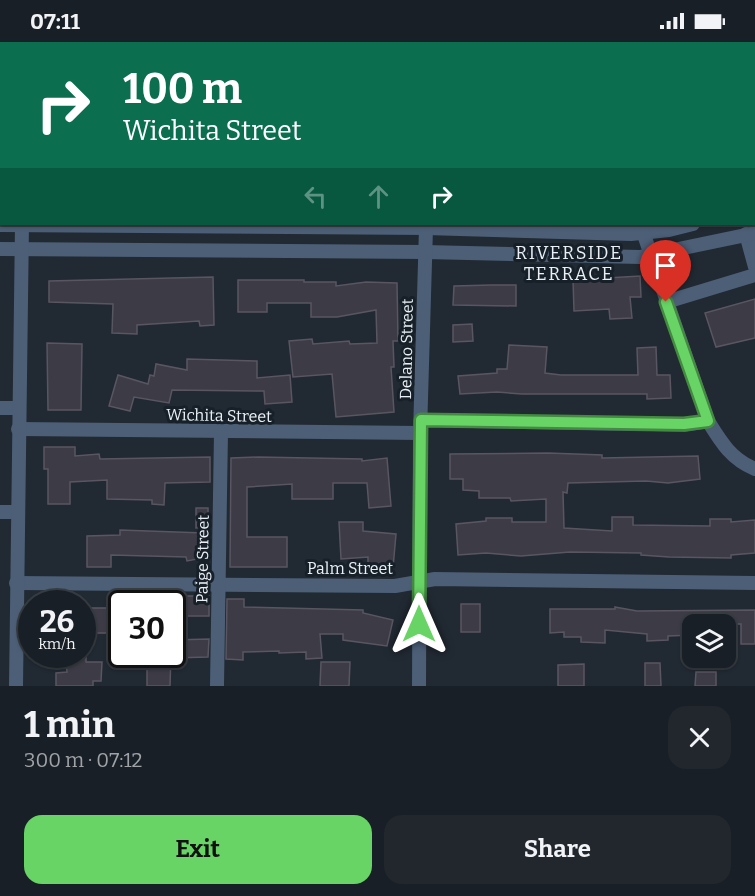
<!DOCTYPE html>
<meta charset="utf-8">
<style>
:root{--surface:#191f26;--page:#22272e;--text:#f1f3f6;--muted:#9fa2a7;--line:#373d43;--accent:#68d465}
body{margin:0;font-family:Bitter,serif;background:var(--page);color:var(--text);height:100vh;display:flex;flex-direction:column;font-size:22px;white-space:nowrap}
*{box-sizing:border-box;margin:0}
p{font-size:20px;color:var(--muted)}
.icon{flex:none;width:33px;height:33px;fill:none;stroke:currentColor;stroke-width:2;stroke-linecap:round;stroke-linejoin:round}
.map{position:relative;height:644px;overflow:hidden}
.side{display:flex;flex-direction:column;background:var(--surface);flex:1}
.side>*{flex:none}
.guide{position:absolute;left:0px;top:0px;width:756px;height:183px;box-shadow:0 2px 4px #0004,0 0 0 2px var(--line);background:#0b6e4f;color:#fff;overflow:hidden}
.fabs{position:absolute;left:682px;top:572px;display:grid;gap:12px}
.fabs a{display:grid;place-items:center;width:54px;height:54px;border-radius:12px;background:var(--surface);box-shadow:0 2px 4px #0004,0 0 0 2px var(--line);font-size:30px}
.speed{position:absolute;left:18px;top:548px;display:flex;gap:12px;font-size:30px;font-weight:700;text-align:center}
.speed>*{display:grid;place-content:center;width:78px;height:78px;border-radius:50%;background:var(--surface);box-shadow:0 2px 4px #0004,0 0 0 2px var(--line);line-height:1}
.speed small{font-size:15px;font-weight:400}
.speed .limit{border:3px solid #111;border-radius:9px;background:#fff;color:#111}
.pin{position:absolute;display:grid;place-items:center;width:51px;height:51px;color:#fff;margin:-62px -26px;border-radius:50% 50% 50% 0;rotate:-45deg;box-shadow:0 0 6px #0007}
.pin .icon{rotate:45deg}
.me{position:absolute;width:66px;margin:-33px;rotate:0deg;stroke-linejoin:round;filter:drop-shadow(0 0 4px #0008)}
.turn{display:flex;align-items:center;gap:21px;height:126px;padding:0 24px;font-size:27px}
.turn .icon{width:78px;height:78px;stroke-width:2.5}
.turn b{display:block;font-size:42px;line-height:51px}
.lanes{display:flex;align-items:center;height:57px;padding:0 24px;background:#0003;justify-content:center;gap:30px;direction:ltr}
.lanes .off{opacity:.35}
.round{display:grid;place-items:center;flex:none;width:63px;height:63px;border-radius:18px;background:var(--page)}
.head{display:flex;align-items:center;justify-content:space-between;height:102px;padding:0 24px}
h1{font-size:36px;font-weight:700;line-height:45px}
.cta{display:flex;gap:12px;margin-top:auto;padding:12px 24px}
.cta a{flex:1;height:69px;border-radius:18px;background:var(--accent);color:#111;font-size:24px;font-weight:700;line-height:69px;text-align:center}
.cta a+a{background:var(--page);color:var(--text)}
.status{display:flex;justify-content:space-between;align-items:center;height:42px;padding:0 30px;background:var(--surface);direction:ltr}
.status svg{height:16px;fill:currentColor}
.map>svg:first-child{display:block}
</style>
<div class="status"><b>07:11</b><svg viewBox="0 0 49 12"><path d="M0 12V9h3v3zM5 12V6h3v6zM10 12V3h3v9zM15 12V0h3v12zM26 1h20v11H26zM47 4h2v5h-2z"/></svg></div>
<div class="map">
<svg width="755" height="644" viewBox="0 0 755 644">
<rect width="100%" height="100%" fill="#212932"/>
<!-- building -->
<g fill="#3d3b46" stroke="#595662" stroke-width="1.5">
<path d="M640 234 641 255H630L632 276 610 277 609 267 574 269 573 238Z"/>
<path d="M213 235 214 283 200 284 199 279 137 283V292L112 291 113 262 49 260V239Z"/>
<path d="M238 238H304V240H336V244L366 240 397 241 398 299H393L394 325H391L394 370 336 375 332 332 293 335 289 299 312 297 313 302 349 299 350 302 377 301 376 268 337 275H311V261H267V270H238Z"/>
<path d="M491 243H516V264L453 263 454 244Z"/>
<path d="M755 257V296L716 305 705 271Z"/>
<path d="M472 282 473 299 453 300V283Z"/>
<path d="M47 301 82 302 81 368H48Z"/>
<path d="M509 303 547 305 545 331 561 333H638L637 306 656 305 657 333H670L671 356 647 357V352H522L497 350 460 352 458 334 497 331V327H507Z"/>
<path d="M187 317 257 319V336L290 333 292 360 265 362 264 349 172 348 169 361 134 355 130 369 109 364 118 333 148 342 150 333 154 334 156 322 187 328Z"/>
<path d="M44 405H75V414L99 412 100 417 210 415V440L165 441 164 463 152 462V458L107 457V438L70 440V462H48V427H44Z"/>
<path d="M548 411 602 413V416L698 414 700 437 668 441 646 439 568 441 567 451 563 450 564 486 612 489V475H633V483L710 484V477H731V480L755 478V511L731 513V516L669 515 641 513V511L570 510 521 514 486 511 458 513 456 482 486 479V476H512V480H546V457L511 459 510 456H479V449L463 448V437H450V412Z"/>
<path d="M258 415 362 417V419L387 416 391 464 369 466 367 441H333V457H292V442L247 445V495H287V525H230L231 416Z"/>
<path d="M196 466H208V485L196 486Z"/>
<path d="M339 480H363V489L396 492 393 526 368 524V515L341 517Z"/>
<path d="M120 488 204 491 208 515 187 519 186 515 111 513V525H87V494L120 493Z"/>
<rect x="172" y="554" width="37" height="20"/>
<path d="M227 557H244V565L363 568V571L393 578 387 604 343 598V592H320L322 616 306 617V610L279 611V609L243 610V618L226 617Z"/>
<rect x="461" y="562" width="19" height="28"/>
<path d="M615 565 637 569 755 568V602H741V582H693V593L668 594V598L647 599V592L605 588V601L581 600V595H564V590L550 591V567H615Z"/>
<rect x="82" y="566" width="36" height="25"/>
<path d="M209 597 208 615 172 616V598Z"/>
<path d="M65 612H86V620H102L101 639H93V644H56V631L67 630Z"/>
<path d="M147 612H171L170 644H147Z"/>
<path d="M321 620H350L349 644H320Z"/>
<path d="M645 621H660L661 644H645Z"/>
<path d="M584 622V644H558V623Z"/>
<path d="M696 630H716V644H695Z"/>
</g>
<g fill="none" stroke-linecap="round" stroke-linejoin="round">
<!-- minor -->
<g stroke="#4c5f77" stroke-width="14">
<path d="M25 2V0"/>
<path d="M583 2 588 0"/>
<path d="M0 30H2"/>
<path d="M754 167H755"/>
<path d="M0 183 426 186 631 192 669 188 693 182"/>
<path d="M641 184 708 379C721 400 731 417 755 427"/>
<path d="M746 192 755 225"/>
<path d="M0 207 425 210 640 215 755 191"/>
<path d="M666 260 755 233"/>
<path d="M0 366H18"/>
<path d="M421 378 684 383 708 379"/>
<path d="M18 387 420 391"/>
<path d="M0 470H17"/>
<path d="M16 541 395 544 435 537 755 541"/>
<path d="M16 644 22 182"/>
<path d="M217 644 221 390"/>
<path d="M419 644 420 391 426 186"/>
</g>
</g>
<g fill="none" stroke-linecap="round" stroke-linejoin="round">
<!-- route casing -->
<g stroke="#448a42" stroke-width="15">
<path id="route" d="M419 582 421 378 684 382 708 379 666 260"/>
</g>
<!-- route -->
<use href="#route" stroke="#68d465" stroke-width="10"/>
</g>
<g text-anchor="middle" stroke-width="6" stroke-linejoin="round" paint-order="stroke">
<!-- street labels -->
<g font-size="16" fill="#eaf0f6" stroke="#172028">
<text transform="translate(406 307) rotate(-89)" y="6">Delano Street</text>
<text transform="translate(219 373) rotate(1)" y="6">Wichita Street</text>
<text transform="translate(202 517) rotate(-89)" y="6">Paige Street</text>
<text x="350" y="532">Palm Street</text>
</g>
<!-- neighbourhood labels -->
<g font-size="18" letter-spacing="1.5" fill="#eaf0f6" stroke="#172028">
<text x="569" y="217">RIVERSIDE<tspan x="569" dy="21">TERRACE</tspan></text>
</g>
</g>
</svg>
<div class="fabs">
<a><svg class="icon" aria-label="layers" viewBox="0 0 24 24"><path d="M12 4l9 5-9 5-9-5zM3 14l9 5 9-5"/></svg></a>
</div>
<div class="speed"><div>26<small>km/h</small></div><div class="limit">30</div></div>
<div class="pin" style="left:666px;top:260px;background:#d93025"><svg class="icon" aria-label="arrive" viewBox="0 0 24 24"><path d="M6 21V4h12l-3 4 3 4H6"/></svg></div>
<svg class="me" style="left:419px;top:582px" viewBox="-20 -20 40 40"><path d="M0-17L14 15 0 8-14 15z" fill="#68d465" stroke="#fff" stroke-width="4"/></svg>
<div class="guide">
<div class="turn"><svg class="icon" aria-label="right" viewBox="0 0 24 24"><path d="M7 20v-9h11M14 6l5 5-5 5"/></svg><div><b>100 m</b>Wichita Street</div></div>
<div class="lanes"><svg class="icon off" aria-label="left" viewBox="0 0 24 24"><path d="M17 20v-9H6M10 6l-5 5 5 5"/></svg><svg class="icon off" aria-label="ahead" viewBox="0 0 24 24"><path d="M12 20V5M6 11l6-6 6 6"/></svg><svg class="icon" aria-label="right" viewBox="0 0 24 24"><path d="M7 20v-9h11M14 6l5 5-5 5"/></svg></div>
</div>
</div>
<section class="side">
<div class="head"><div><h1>1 min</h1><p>300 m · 07:12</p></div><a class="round"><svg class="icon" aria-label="close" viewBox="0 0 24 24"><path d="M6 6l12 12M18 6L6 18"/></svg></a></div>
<div class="cta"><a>Exit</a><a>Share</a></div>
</section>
